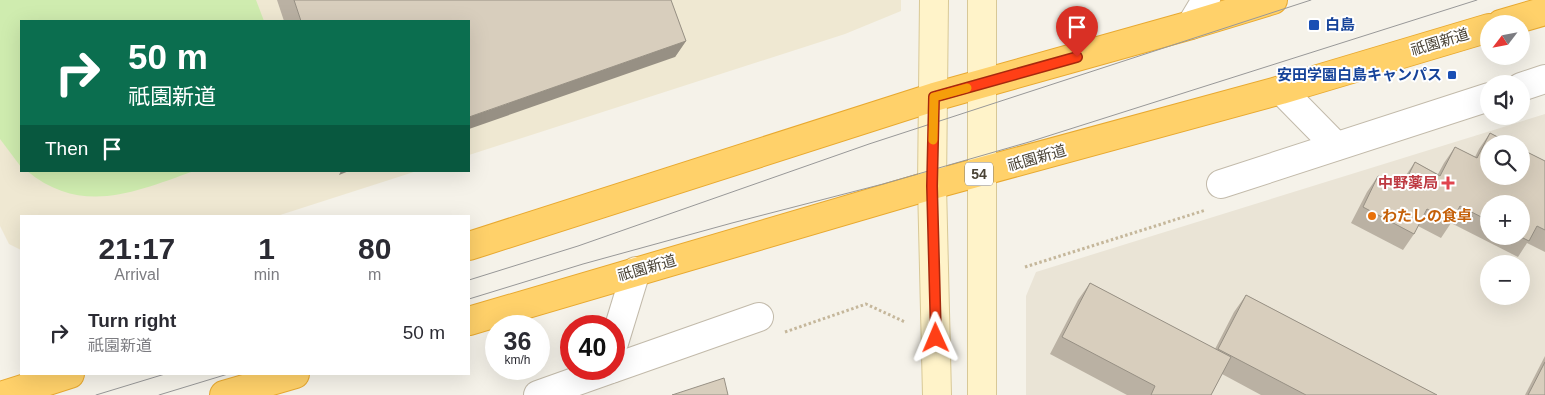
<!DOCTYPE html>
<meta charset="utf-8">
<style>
:root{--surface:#fff;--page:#f2f2f3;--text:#2b2b33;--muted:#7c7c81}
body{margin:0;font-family:Arial,"Noto Sans JP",sans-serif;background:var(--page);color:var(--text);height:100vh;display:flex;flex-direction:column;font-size:19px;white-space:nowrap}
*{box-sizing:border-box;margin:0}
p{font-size:16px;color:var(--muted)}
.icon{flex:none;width:28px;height:28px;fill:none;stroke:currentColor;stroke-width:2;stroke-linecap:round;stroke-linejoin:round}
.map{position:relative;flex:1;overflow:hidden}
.drawer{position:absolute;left:20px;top:215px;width:450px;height:160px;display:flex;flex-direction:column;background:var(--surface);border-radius:0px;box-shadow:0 5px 20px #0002}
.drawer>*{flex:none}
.guide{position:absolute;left:20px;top:20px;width:450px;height:152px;border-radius:0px;box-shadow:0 5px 20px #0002;background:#0b6e4f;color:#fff;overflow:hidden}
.needle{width:32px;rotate:238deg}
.controls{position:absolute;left:1480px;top:15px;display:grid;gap:10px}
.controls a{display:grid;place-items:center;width:50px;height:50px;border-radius:50%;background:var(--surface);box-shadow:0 5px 20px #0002;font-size:25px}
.speed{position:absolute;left:485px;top:315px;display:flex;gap:10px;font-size:25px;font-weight:700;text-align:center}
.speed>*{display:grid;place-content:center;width:65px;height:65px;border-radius:50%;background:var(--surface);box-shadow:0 5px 20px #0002;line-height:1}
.speed small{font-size:12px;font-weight:400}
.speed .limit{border:8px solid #d22;background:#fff;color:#111}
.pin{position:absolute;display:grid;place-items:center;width:42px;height:42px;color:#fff;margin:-51px -21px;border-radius:50% 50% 50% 0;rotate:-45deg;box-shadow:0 0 5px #0007}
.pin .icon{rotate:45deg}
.me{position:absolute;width:55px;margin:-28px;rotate:359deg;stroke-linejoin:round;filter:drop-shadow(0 0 4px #0008)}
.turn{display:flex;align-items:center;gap:18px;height:105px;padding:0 25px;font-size:22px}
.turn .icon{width:65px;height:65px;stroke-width:2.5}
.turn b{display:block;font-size:35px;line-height:42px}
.then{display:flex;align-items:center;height:48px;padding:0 25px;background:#0003;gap:10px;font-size:19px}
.eta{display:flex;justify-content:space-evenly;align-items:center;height:85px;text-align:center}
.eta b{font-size:30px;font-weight:700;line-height:35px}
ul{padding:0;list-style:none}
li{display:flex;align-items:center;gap:15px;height:65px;padding:0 25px}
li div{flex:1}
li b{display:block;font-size:19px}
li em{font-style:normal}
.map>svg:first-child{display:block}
</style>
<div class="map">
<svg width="1545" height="395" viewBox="0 0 1545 395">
<rect width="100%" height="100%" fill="#f5f2e9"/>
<!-- residential -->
<path fill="#eae4d6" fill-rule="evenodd" d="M1545 114V395H1026V296L1036 272ZM1489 144H1521V176H1489ZM1489 204H1521V236H1489ZM1489 264H1521V296H1489Z"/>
<!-- education -->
<path fill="#efe8d2" d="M0 0H901V11L845 34 469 155V21H21V171H417L277 216H21V250L9 244 0 226Z"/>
<!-- grass -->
<g fill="#cfecaf">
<path d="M0 0H256L264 21H21V167L0 139Z"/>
<path d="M27 171H194C135 192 82 216 27 171Z"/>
</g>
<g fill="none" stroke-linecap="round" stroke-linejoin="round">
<!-- street casing -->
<g stroke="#c2baaa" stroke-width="30">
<g id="street">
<path d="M1191 25 1206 0"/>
<path d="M1521 87 1545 79"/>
<path d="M1281 90 1336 146"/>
<path d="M1221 184 1489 97"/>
<path d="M614 343 636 271"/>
<path d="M614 368 759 317"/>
<path d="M538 395 611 369"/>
</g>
</g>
<!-- secondary casing -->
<g stroke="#d8c896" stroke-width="30">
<g id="secondary">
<path d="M934 0 932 185 937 395"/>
<path d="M982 0V395"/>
</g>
</g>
<!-- highway casing -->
<g stroke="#e8a930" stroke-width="30">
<g id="highway">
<path d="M1501 24 1545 11"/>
<path d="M469 246 934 97 1191 25 1273 0"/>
<path d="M469 321 932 185 1281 90 1489 28"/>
<path d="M4 395 70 374"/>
<path d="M224 395 295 374"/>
</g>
</g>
<!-- path -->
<g stroke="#c5b79b" stroke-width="3" stroke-dasharray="2.5 2.5" stroke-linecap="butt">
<path d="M1025 267 1206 210"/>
<path d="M785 332 866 304 905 322"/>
</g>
<!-- street -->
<use href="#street" stroke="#fff" stroke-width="28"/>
<!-- secondary -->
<use href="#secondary" stroke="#fff3c9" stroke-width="28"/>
<!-- highway -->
<use href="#highway" stroke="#ffd16a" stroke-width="28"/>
<!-- tram -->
<g stroke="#989898" stroke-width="1">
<path d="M469 280 578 246 869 144 1311 0"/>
<path d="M469 299 583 264 732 223 883 184 1029 142 1477 0"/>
<path d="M96 395 165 374"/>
<path d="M159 395 228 374"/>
</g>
</g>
<!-- wall -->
<g fill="#bab1a3" fill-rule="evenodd">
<path d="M277 0H671L686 41 675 57 469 21H284Z"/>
<path d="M1490 133 1545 161V252L1527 243 1518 257 1451 223 1441 238 1418 226 1414 234 1403 250 1351 223 1367 192 1378 176 1399 187 1404 178 1415 162 1438 174 1444 163 1455 147 1475 157 1479 149ZM1489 204 1521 236H1489Z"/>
<path d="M1090 283 1215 349 1234 312 1246 295 1437 395H1261L1222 374 1211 395H1127L1050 354 1078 300Z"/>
<path d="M1545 356V395H1525Z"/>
</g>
<!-- shaded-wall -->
<g fill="#979084">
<path d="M686 41 675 57 469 129V117Z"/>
<path d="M341 171H349L339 175Z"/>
</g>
<!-- building -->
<g fill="#d8cebd" stroke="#979084">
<path d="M294 0H671L686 41 469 117V21H301Z"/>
<path d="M1490 133 1511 144H1489V176H1521V149L1545 161V230L1537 226 1529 241 1519 236H1521V204H1489V221L1460 206 1452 222 1427 209 1414 234 1363 207 1378 176 1402 188 1415 162 1440 176 1455 147 1477 158Z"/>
<path d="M1090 283 1231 357 1211 395H1151L1155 386 1062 337Z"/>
<path d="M1246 295 1437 395H1306L1218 349Z"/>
<path d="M1545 362V395H1528Z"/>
<path d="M724 378 728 395H672Z"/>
</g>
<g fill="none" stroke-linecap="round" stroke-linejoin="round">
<!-- route casing -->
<g stroke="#a6290e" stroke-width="12">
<path id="route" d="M936 338 932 186 934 97 1077 57"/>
</g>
<!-- route -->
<use href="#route" stroke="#ff3f16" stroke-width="9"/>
<!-- slow -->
<path stroke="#f59e0b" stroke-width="9" d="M933 140 934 97 967 88"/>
</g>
<!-- markers -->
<g fill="#1a4fb4" stroke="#fff" stroke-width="2">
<rect x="1308" y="19" width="12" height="12" rx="2.5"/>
<rect x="1447" y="70" width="10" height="10" rx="2.5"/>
</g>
<path fill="#e0444e" stroke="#fff" stroke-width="2" d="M1445.5 175.5h5v5h5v5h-5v5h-5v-5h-5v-5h5z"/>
<circle fill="#e8710a" stroke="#fff" stroke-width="2" cx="1372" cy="216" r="5"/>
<g text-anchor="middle" stroke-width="4" stroke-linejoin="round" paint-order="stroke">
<!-- shield labels -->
<rect fill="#fff" stroke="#807b72" stroke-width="1" x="965" y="162.5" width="28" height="23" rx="4"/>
<g font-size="14" font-weight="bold" fill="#4a4336">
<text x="979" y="179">54</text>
</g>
<!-- transit labels -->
<g font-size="15" font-weight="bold" fill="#164399" stroke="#fff" text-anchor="start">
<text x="1325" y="30">白島</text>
<text x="1442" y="80" text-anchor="end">安田学園白島キャンパス</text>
</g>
<!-- street labels -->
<g font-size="15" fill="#4a4336" stroke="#fff">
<text transform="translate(1440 42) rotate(-17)" y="5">祇園新道</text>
<text transform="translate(1037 158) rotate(-16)" y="5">祇園新道</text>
<text transform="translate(647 268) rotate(-16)" y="5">祇園新道</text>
</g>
<!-- health labels -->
<g font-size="15" font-weight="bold" fill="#be3a42" stroke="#fff" text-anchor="end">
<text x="1438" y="188">中野薬局</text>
</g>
<!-- food labels -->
<g font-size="15" font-weight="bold" fill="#c56008" stroke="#fff" text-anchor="start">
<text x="1382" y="221">わたしの食卓</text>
</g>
</g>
</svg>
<div class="controls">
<a><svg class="needle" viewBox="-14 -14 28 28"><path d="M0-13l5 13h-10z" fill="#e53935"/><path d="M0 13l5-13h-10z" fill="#7c7c81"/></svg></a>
<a><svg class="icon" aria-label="sound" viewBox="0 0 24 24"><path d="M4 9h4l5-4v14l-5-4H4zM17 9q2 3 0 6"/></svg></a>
<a><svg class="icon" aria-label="search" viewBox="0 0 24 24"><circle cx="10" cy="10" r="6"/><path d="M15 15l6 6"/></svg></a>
<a>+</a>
<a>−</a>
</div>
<div class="speed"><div>36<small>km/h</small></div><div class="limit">40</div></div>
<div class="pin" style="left:1077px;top:57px;background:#d93025"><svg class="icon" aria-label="arrive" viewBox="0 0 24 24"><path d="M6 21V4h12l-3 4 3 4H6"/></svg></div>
<svg class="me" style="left:936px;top:338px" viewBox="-20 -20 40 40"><path d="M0-17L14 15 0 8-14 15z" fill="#ff3f16" stroke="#fff" stroke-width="4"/></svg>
<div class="guide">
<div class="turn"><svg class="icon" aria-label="right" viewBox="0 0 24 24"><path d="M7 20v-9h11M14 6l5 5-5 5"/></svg><div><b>50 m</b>祇園新道</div></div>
<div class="then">Then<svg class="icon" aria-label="arrive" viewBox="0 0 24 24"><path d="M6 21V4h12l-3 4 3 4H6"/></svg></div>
</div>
<section class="drawer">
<div class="eta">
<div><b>21:17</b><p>Arrival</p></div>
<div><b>1</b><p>min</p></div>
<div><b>80</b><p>m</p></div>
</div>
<ul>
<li><svg class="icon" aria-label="right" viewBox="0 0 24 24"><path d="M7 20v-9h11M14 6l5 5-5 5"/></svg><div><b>Turn right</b><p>祇園新道</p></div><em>50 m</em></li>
</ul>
</section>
</div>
